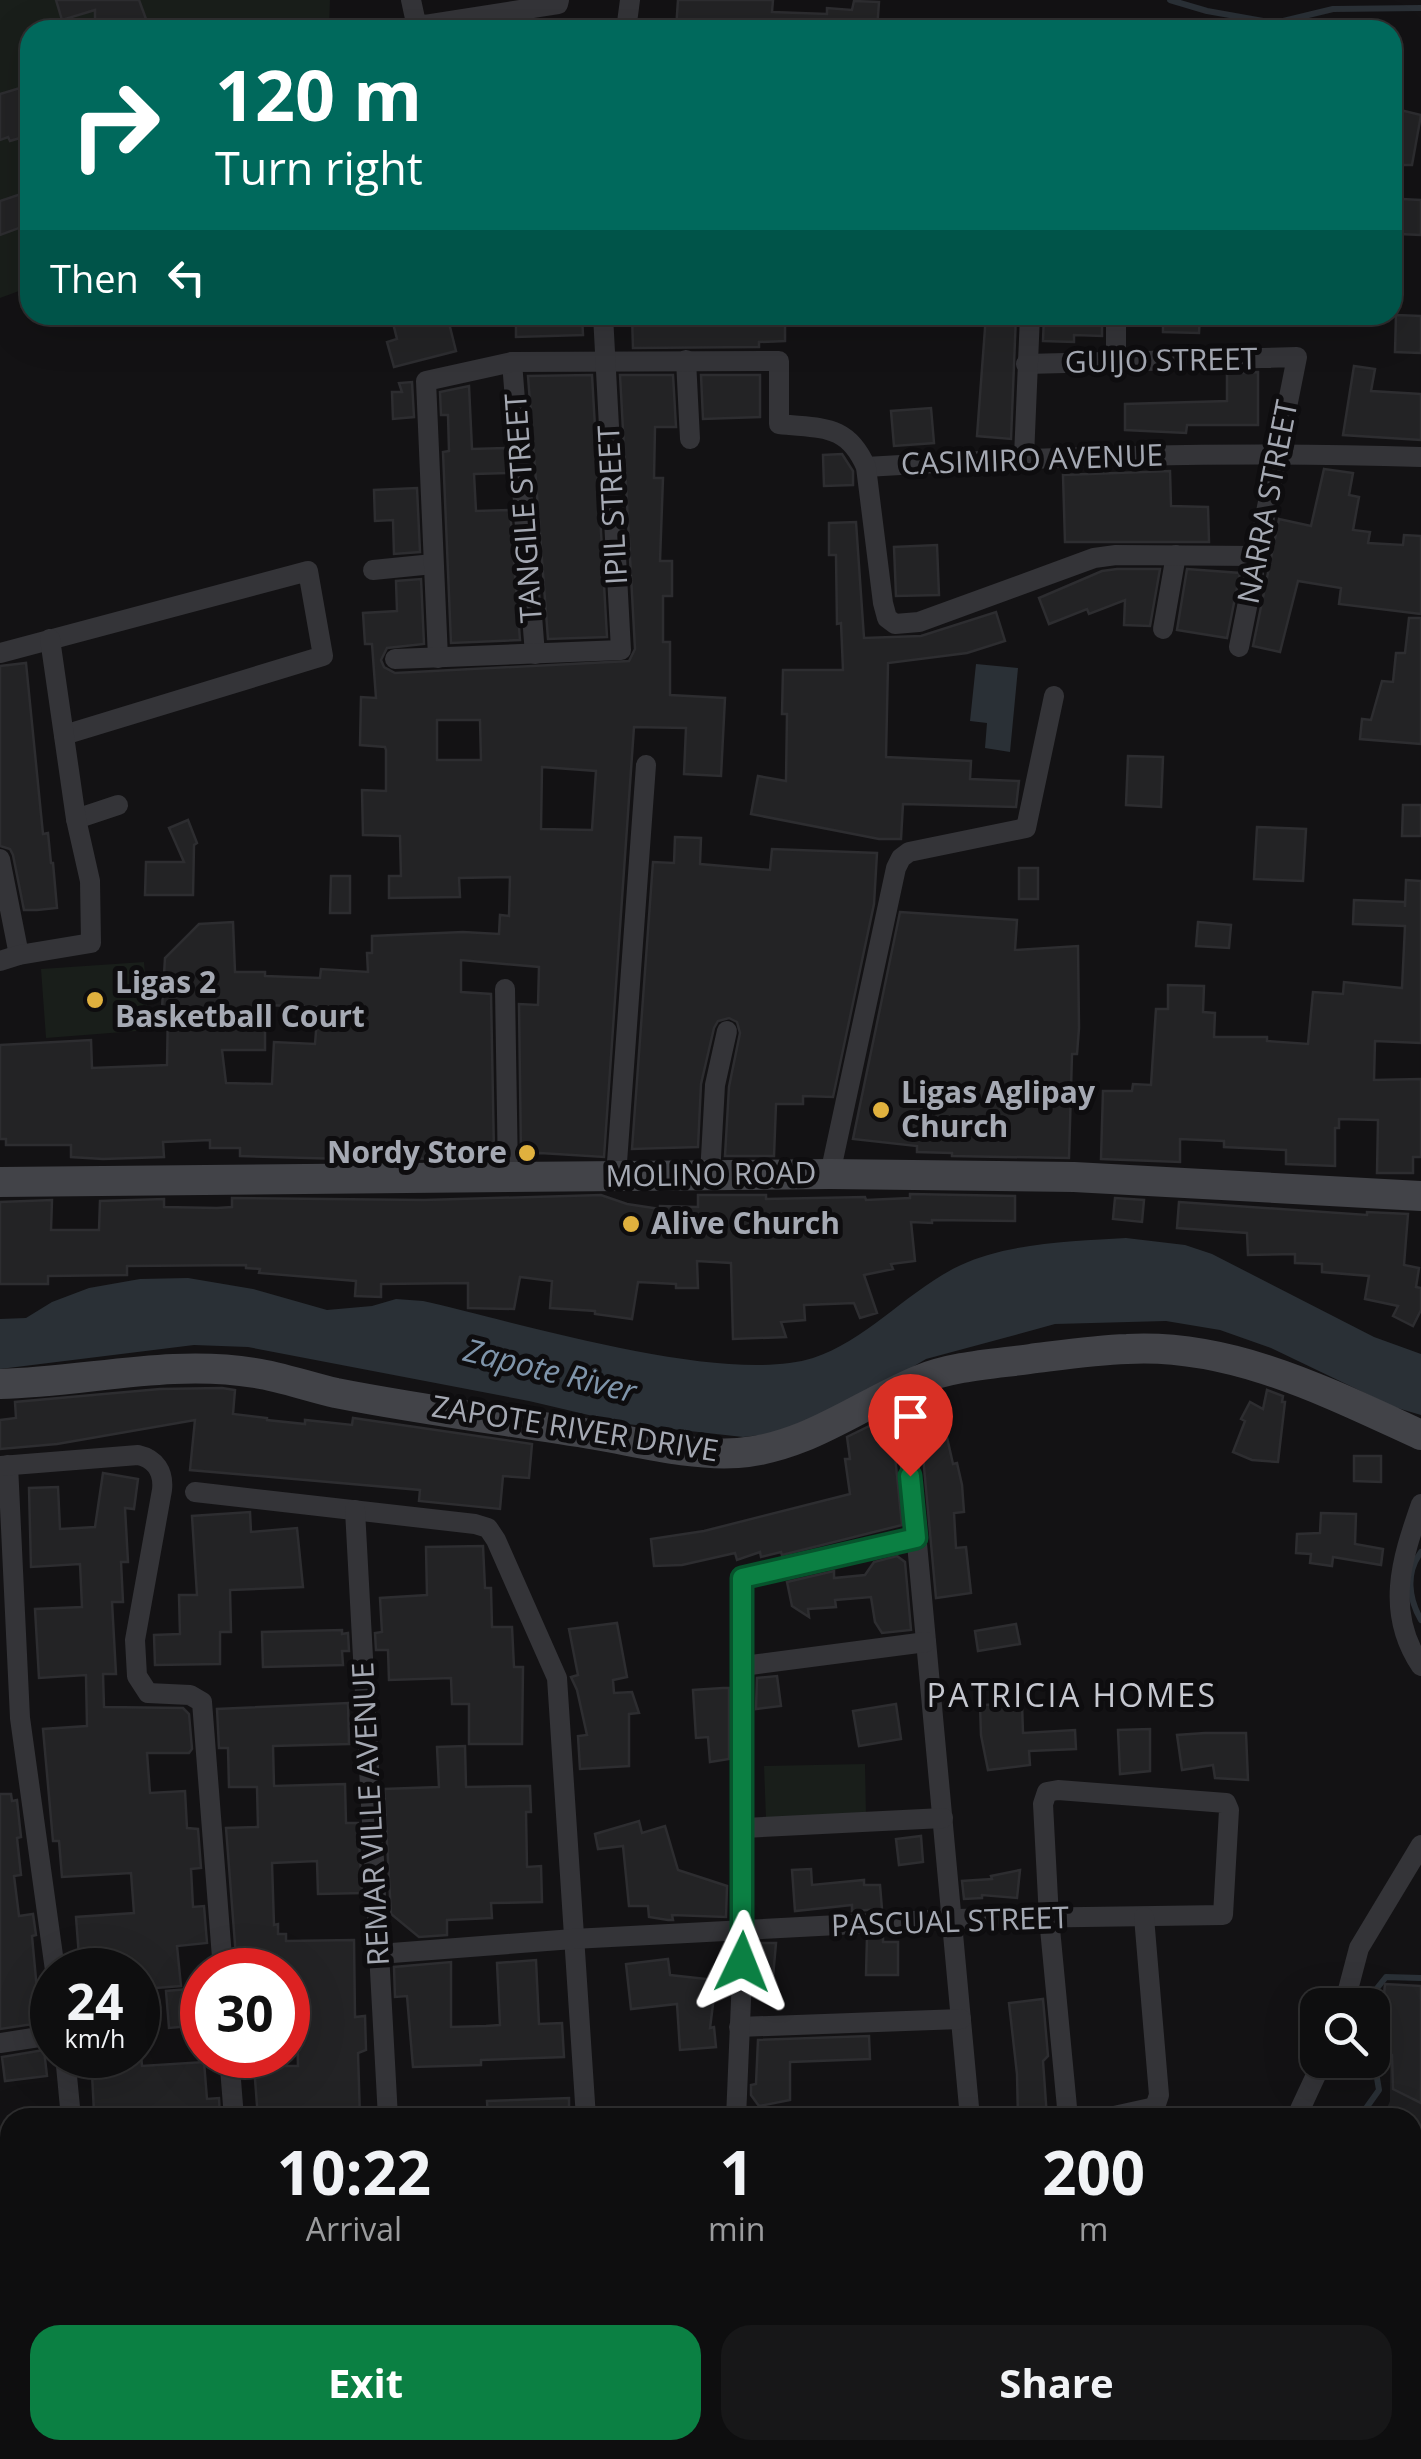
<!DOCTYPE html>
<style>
:root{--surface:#0e0e0f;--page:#171718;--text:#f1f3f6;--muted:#9b9c9e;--line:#2e2e2f;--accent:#0b8043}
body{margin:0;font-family:"Open Sans",sans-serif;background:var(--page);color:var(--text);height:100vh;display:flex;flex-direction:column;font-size:38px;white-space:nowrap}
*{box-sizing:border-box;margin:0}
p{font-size:32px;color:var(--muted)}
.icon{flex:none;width:55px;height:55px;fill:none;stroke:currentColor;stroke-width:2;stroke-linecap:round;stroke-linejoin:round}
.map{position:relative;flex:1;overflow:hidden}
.sheet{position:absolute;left:0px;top:2108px;width:1422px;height:352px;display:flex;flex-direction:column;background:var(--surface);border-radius:30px 30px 0 0;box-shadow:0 10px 40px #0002,0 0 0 2px var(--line)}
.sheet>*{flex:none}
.banner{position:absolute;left:20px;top:20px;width:1382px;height:305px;border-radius:30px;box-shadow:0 10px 40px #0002,0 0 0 2px var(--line);background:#00695c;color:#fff;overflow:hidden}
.fabs{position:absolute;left:1300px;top:1988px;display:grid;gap:20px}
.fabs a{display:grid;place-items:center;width:90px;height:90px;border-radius:20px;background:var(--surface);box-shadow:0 10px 40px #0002,0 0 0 2px var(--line);font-size:50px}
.speed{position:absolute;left:30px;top:1948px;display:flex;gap:20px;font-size:50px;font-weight:700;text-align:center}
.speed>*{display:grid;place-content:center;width:130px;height:130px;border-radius:50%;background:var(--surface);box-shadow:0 10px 40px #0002,0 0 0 2px var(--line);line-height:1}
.speed small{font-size:25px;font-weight:400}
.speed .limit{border:15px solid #d22;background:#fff;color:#111}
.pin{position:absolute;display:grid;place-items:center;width:85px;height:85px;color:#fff;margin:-102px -42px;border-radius:50% 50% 50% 0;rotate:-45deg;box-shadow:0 0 10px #0007}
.pin .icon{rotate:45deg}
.me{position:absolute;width:110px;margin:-55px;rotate:2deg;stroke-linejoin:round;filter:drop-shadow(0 0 8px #0008)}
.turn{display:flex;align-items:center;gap:35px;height:210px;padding:0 30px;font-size:45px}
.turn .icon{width:130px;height:130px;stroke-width:2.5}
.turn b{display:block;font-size:70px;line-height:85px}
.then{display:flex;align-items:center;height:95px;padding:0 30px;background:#0003;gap:20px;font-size:38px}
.eta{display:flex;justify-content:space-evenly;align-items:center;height:170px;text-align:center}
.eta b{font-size:60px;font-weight:700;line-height:70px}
.button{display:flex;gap:20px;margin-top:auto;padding:20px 30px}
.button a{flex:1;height:115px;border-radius:30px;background:var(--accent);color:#fff;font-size:40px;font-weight:700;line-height:115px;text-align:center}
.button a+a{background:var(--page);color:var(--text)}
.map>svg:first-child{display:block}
</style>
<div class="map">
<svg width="1421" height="2459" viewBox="0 0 1421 2459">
<rect width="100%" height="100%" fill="#131214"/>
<!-- built -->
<path fill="#1f1f21" d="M1405 1994 1421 1995V2459H1188L1202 2450H1412V2118L1383 2117 1390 2101V2065L1377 2048 1380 2006Z"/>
<!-- green -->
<g fill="#191e1a">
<path d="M0 0H330L329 30H30V287L0 298Z"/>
<path d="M144 962 149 1030 46 1038 41 969Z"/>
<path d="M865 1764 866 1816 766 1819 764 1766Z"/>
</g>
<!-- water -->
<g fill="#2a3036">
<path d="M976 664 1018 668 1010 752 985 748 987 723 970 721Z"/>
<path d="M1126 1238 1185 1245 1212 1254 1374 1337 1421 1354V1415L1394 1407 1271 1348 1220 1330 1166 1321 1055 1324 1004 1338 926 1359 862 1397 775 1433 743 1437 627 1424 529 1401 248 1347 194 1345 0 1369V1319L26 1318 52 1302 89 1288 140 1279 188 1278 253 1289 327 1310 372 1306 396 1299 423 1301C517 1322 725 1386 813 1358 868 1340 909 1289 961 1265 1007 1243 1075 1241 1126 1238Z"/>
</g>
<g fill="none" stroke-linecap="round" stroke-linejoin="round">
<!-- stream -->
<g stroke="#2a3036" stroke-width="6">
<path d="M1170 0 1207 11 1275 23 1333 9 1421 8"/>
<path d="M1421 1552C1405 1573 1409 1599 1421 1620"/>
<path d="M1372 2005 1374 1992 1386 1977 1421 1978"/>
<path d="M1359 2118 1379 2090 1372 2048"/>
<path d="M1127 2459 1140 2450"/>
</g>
</g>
<!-- building -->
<g fill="#232325" stroke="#2d2d30" stroke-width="2.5" fill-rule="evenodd">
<path d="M56 0H139L146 19 124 26 95 28V10L62 20Z"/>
<path d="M678 0H773L772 12 827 14V8L852 10 854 1 879 2 877 30H676Z"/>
<path d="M30 85V135L10 141 8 137 0 140V94Z"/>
<path d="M1392 108 1421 115 1412 165H1392Z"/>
<path d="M30 191V224L0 235V201Z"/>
<path d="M1402 199 1421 200V235L1400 234Z"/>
<path d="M391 315H447L456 351 394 367 387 342 397 339Z"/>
<path d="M516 315H582L583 335 516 337Z"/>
<path d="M632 315H785V341L759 342V347L633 348Z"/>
<path d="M986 315H1016L1011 439 977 436Z"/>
<path d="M1044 315H1102V336L1074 335V342L1043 341Z"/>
<path d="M1163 315H1200L1199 333 1163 332Z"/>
<path d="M1396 315 1421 316V353L1395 352Z"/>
<path d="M1354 366 1375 369 1371 391 1421 394V440L1343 435Z"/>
<path d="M1258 372V425H1187L1186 433 1125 430V404L1227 401V373Z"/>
<path d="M592 375 607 637 548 639 528 376Z"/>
<path d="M620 375H673L676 427H655L654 478H663L660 561H672V596H663V642H670V695L725 698 721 776 684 774 686 728 634 727 604 1157 540 1153 521 1155 519 1004 538 1005 539 967 461 960V992L491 994 494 1154H473L474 1158 392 1159V1145L345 1142 344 1159 240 1156V1148H210V1140L163 1142 164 1157 103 1159 71 1157V1145H6V1139H0V1045L91 1040 92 1068 167 1065 168 1009H162L165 958 199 924 233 922 235 972H265V976L320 978 321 969 368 972 367 953H372V936L463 932 499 934 500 915 509 916 510 877 459 878 460 897 389 898V876H401L400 836 363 835 362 790 386 791V750L385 747 360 745 361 697 376 698 372 644H365L363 613 397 611 396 581 421 579 424 644 387 648 381 660 384 667 395 673 629 661 635 649ZM437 720H480L481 760H437ZM542 767 596 771 592 830 541 829ZM265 1005 318 1007 315 1044 274 1042 272 1084 226 1083 222 1050H265Z"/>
<path d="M701 375H760V417L703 419Z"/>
<path d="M412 382 414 417 393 419 392 392H402L399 383Z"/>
<path d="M469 386 472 449 505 448 507 473 474 474 476 511 510 510 520 640 451 643 443 452 449 451 448 415H441L440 392Z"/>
<path d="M931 408 934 443 894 446 891 411Z"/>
<path d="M842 454 853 471V485L824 486 823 455Z"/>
<path d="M1324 469 1353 473 1349 495 1359 497 1353 530 1370 532 1368 543 1403 545 1404 535 1421 536V614L1339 604 1341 588 1298 581 1280 652 1253 646 1279 519 1311 526Z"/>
<path d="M1170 471 1171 506 1208 507 1209 542H1065L1063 475Z"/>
<path d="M417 488 420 552 394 554 393 520 375 521 374 490Z"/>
<path d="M856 522 864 638 921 636 996 612 1005 641 967 653 888 663 886 757 971 761 970 779 1019 781 1016 807 903 804 901 839H879L751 814 758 776 786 781 787 714H782L783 670H843L841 623 837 624 836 555H829V523Z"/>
<path d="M937 545 939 595 896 596 894 547Z"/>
<path d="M1117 569H1160L1150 626 1124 625 1125 600 1089 614 1087 609 1049 624 1039 598 1102 571Z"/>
<path d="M1187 569 1240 573 1227 638 1177 630Z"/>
<path d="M1409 618H1421V744L1360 739 1362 719 1371 720 1382 681 1393 682 1396 653H1405Z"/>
<path d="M26 663 43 834 48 833 51 863H53L57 908 37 910H24L13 855 10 849 0 846V666Z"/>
<path d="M1128 756 1163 757 1161 807 1126 805Z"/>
<path d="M1403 805H1421V836H1402Z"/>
<path d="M188 820 197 843 194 845 193 895H145L146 862H184L169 828Z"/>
<path d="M1257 827 1306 829 1303 881 1254 879Z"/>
<path d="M675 837 701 838 700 864 770 870 772 849 877 853 874 904 833 1097 803 1096V1104H776L774 1156H725L729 1087 740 1033 737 1022 729 1018 718 1021 714 1028 701 1084 698 1147 632 1149 653 862 674 863Z"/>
<rect x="1019" y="868" width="19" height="31"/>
<path d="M331 876H350V913H330Z"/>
<path d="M1406 880 1421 881V1043L1375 1041 1374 1080 1421 1079V1157H1413V1173H1377L1378 1120 1339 1119V1128H1335V1166L1286 1164V1150L1224 1147V1141L1180 1139V1162L1101 1159 1103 1091H1132L1133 1084 1151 1085 1156 1009H1168V985L1204 986 1203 1012 1215 1013 1214 1037H1267V1041L1308 1044 1313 992 1343 994 1344 982 1402 988 1405 926 1353 924 1354 900 1405 902V907Z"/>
<path d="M900 912 1017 920 1015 950 1078 946 1079 1028 1077 1054H1072L1069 1158 952 1156V1153L917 1152V1146L853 1139Z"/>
<path d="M1198 922 1231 925 1229 948 1196 946Z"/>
<path d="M910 1194 1015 1196V1221L932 1220V1223L911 1222 915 1261 891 1264 893 1269 864 1275 877 1313 860 1318 854 1303 804 1305 805 1320 781 1322 786 1337 733 1339 731 1263 697 1261 698 1288H676V1284L638 1282 632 1319 595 1314V1311L550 1308 552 1281 520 1277 514 1309 468 1308V1283L381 1284V1297L355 1296 356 1281 259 1273 260 1269 246 1268V1265L127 1266V1275L48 1276V1284H0V1202L52 1200 51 1230H99L100 1201 164 1199V1207L217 1208 232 1207V1198L424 1200 601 1195 627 1204 660 1209V1206L698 1207V1195H766V1199L865 1197 866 1200 910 1198Z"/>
<path d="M1115 1198 1144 1200 1142 1222 1113 1219Z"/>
<path d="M1179 1202 1367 1215V1212L1408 1214 1404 1265 1419 1268 1416 1287 1421 1288V1310L1413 1326 1393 1316 1398 1306 1365 1299 1369 1276 1322 1272V1264L1295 1263V1254L1248 1255 1247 1233 1177 1228Z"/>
<path d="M222 1388 235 1390 233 1414 267 1418V1420L305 1424V1420L352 1425 353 1418 532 1444 529 1478 503 1476 500 1509 419 1501 420 1490 190 1470 195 1420 57 1444 0 1449V1420L16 1418 15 1402 160 1389Z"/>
<path d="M1267 1390 1283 1396 1282 1402H1285L1278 1462 1252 1460 1233 1452 1245 1421 1241 1419 1250 1402 1263 1409Z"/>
<path d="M937 1393 953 1464 957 1463 962 1485 964 1512 954 1513 956 1548 966 1547 971 1593 936 1598 922 1445 919 1437 908 1432 899 1435 894 1446 902 1525 782 1555 781 1552 761 1557 760 1552 737 1560 735 1553 682 1565 654 1566 651 1539 704 1531 850 1494 845 1459H850L847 1437Z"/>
<path d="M1354 1456H1381V1482L1354 1481Z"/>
<path d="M103 1473 138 1479 134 1509 125 1508 128 1562H121L123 1602H112L116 1674H103L104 1707 183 1708 189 1714 192 1749 189 1753H147L150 1793 185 1791 187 1828 198 1829 201 1868 191 1869 193 1907 204 1906 207 1943 177 1946 181 1986 143 1989 141 1970H80L76 1917 134 1913 131 1873 62 1877 59 1841H53L43 1729 87 1726 86 1675 39 1678 35 1609 82 1607 80 1564 31 1567 29 1488 58 1487 60 1529 95 1527Z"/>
<path d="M250 1512 251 1532 297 1528 303 1587 230 1590 231 1632H220V1664L155 1665 154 1635 180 1634 179 1595H197L192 1516Z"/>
<path d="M1321 1513 1356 1514 1355 1544 1383 1549 1381 1565 1333 1557 1332 1566 1310 1563 1311 1554 1296 1553 1297 1534 1320 1533Z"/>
<path d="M483 1546 485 1588H491L492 1627H512L514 1667H523L522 1744H469V1704H452L451 1678 389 1680 388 1650H376L375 1633 382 1632 380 1598 427 1595 426 1547Z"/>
<path d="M897 1556 905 1562 911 1630 882 1633 875 1622 871 1597 835 1600 836 1607 808 1609 809 1617 792 1606 787 1582 834 1571V1578L865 1575 874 1562Z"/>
<path d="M617 1623 627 1677 613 1680 614 1693 632 1692 639 1713 629 1714V1766L580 1769 578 1736 587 1735 577 1690 571 1677 578 1675 569 1629Z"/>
<path d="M1016 1624 1020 1644 978 1651 975 1631Z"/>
<path d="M342 1630V1634L348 1633 349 1651H342L343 1665 263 1667 262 1632Z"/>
<path d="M777 1676 781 1706 756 1709 757 1678Z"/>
<path d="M723 1688H729V1759L710 1762 708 1737 696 1738 693 1690Z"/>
<path d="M348 1703 349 1744 273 1746 274 1786 345 1784 346 1823H358L362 1893 318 1894 317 1861 272 1863 274 1925 278 1924V1934H286V1941L354 1940 355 2017 365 2016 366 2050 358 2053 360 2118H258L254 2066H298L297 2020H288V1970H237L226 1828 258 1827 257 1787H229L228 1748H219L217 1709Z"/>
<path d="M896 1704 901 1739 859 1746 853 1711Z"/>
<path d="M1022 1704 1023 1733 1075 1730 1076 1749 1029 1751 1030 1765 988 1770 981 1735 980 1705Z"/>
<path d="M1150 1729V1771L1120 1774 1118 1730Z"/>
<path d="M1205 1733H1246L1248 1780 1215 1778 1213 1765 1182 1770 1177 1735Z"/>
<path d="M465 1746 466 1787 530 1786 531 1812H526L527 1867 541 1866 542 1902 491 1903 492 1918 447 1920V1935L419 1937 391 1914 384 1789 439 1787 437 1747Z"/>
<path d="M0 1794H11L12 1801 17 1800 21 1837 17 1838 21 1875 14 1876 19 1916 33 1914 36 1935 32 1936 40 2023 0 2029Z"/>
<path d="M639 1821 642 1833 665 1826 678 1870 727 1886 726 1917 672 1915 673 1920H668L649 1917 648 1906H629L623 1846 598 1849 595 1834Z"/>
<path d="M921 1836 923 1862 899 1865 896 1839Z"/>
<path d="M811 1869 812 1885 864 1880V1885H880L882 1909 852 1911V1905L795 1911 792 1870Z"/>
<path d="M1020 1870 1017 1898 982 1895V1898L964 1899 962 1881 992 1879 991 1876Z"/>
<path d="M883 1936V1942H898V1975H866L867 1937Z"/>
<path d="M757 1943H776L773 1977 756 1976Z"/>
<path d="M668 1959 670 1975 716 1980 710 2028 714 2027 716 2047 680 2050 677 2004 631 2009 626 1964Z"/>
<path d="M536 1960 539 2024 562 2023 564 2057 481 2060V2065L413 2067 407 1996 395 1997 394 1967 451 1962V2027L486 2026 500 2025 497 1963Z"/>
<path d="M1385 1984 1421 1986V2103L1393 2089 1392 2055 1379 2046Z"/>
<path d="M200 1988 202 2025 169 2028 166 1991Z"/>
<path d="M1043 1999 1048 2056 1043 2061 1047 2118H1018L1017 2074 1009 2003Z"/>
<path d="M869 2036 870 2059 790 2062V2100L759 2106 751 2095V2085L756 2084 758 2040Z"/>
<path d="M44 2050 47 2076 5 2081 2 2057Z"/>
<path d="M91 2055H141L142 2066 204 2062 207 2099 219 2098 220 2118H158L157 2108 94 2112Z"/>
<path d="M569 2098V2118H488L487 2101Z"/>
</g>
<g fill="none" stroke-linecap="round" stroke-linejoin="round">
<!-- minor -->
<g stroke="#343438" stroke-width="20">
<path d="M411 0 416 23 425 25 558 4 559 0"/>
<path d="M626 30 630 0"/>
<path d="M686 360 690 439"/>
<path d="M512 362 535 654"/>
<path d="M1116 362V315"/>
<path d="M1026 364 1297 357 1239 647"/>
<path d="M1024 457 1030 315"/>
<path d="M866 467C1051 456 1235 451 1421 457"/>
<path d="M373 570 433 564"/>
<path d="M1163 629 1176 555"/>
<path d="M0 653 308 571 323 656 64 735"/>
<path d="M438 658 426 381 512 362 779 361V424C821 429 847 423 866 467L883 603 887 618 895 624 919 622 1094 558 1116 555 1258 556"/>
<path d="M395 659 621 650 603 315"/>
<path d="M76 819 118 805"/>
<path d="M0 859 19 955"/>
<path d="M0 961 19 955 91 943 90 881 76 819 50 639"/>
<path d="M505 989 508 1176"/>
<path d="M830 1174 896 868 901 858 909 852 1026 828 1054 696"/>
<path d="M710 1175 715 1085 727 1031"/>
<path d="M616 1176 646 765"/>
<path d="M908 1446 970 2118"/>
<path d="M8 1465 20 1718 55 1970"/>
<path d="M0 1466 138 1455C156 1459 164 1472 162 1490L135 1640 137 1676 148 1693 190 1695 202 1702 223 1970"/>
<path d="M195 1492 475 1524 488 1528 496 1540 557 1678 586 2118"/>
<path d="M1421 1504C1401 1561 1385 1612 1421 1666"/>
<path d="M355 1510 388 2118"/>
<path d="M743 1666 926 1642"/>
<path d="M744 1828 943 1818"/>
<path d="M379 1954 573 1939 952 1919 1223 1915 1229 1810 1226 1803 1058 1790 1047 1792 1043 1804 1049 1918 1068 2118"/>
<path d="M1344 2005 1359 1948 1421 1845"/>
<path d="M739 2027 961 2019"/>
<path d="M0 2043 52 2035"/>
<path d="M65 2055 71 2118"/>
<path d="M229 2055 234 2118"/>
<path d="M736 2118 744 1930 742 1578 916 1538"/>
<path d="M1105 2118 1155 2107 1159 2095 1144 1917"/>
<path d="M1296 2118 1323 2060"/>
<path d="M117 2450 119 2459"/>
<path d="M257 2450 258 2459"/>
<path d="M403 2450V2459"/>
<path d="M587 2459 589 2450"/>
<path d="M1088 2459 1110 2450"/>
</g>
<!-- secondary -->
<g stroke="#424348" stroke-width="30">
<path d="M0 1182 830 1174 1074 1177 1421 1196"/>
<path d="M0 1384C86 1382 169 1359 255 1373 282 1377 309 1387 336 1393 422 1410 510 1421 596 1435 642 1443 691 1456 738 1453 806 1448 859 1405 919 1380 953 1366 993 1364 1030 1359 1062 1355 1095 1350 1127 1349 1232 1343 1329 1393 1421 1435"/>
</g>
</g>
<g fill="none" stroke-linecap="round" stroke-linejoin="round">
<!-- route casing -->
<g stroke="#07532c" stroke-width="25">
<path id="route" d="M742 1962V1578L916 1538 910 1476"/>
</g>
<!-- route -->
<use href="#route" stroke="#0b8043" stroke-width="18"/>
</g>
<!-- markers -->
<g fill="#e0b13e" stroke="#0e0d0f" stroke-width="4">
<circle cx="95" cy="1000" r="10"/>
<circle cx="881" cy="1110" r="10"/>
<circle cx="527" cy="1153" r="10"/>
<circle cx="631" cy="1224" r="10"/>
</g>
<g text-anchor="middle" stroke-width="10" stroke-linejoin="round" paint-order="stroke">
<!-- street labels -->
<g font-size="30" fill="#a5a9b3" stroke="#0e0d0f">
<text transform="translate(1161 361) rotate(-1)" y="10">GUIJO STREET</text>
<text transform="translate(1032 460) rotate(-2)" y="10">CASIMIRO AVENUE</text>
<text transform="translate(1268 502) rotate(-79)" y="10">NARRA STREET</text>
<text transform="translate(613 505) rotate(-93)" y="10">IPIL STREET</text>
<text transform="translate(524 508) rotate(-94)" y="10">TANGILE STREET</text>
<text transform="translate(711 1175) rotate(-1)" y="10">MOLINO ROAD</text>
<text transform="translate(575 1429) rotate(9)" y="10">ZAPOTE RIVER DRIVE</text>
<text transform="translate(371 1814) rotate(-93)" y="10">REMAR VILLE AVENUE</text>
<text transform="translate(950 1922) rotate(-2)" y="10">PASCUAL STREET</text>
</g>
<!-- poi labels -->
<g font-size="30" font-weight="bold" fill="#a5a9b3" stroke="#0e0d0f" text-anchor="start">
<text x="115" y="993">Ligas 2<tspan x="115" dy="34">Basketball Court</tspan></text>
<text x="901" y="1103">Ligas Aglipay<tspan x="901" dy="34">Church</tspan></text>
<text x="507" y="1163" text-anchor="end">Nordy Store</text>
<text x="651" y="1234">Alive Church</text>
</g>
<!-- water labels -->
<g font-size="32" font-style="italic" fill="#7f95ab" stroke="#0e0d0f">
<text transform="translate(550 1371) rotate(14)" y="11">Zapote River</text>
</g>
<!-- neighbourhood labels -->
<g font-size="32" letter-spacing="2.5" fill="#c6c8d0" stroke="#0e0d0f">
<text x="1072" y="1707">PATRICIA HOMES</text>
</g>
</g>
</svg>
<div class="fabs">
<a><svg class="icon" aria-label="search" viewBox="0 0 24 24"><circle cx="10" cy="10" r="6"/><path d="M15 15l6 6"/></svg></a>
</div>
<div class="speed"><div>24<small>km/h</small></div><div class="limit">30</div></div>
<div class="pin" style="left:910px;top:1476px;background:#d93025"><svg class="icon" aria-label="arrive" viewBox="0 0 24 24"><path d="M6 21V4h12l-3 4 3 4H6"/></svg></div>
<svg class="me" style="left:742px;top:1962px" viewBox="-20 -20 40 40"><path d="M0-17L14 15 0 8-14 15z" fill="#0b8043" stroke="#fff" stroke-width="4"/></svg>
<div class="banner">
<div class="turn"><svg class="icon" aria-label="right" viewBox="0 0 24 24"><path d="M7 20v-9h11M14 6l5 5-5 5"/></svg><div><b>120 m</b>Turn right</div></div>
<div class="then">Then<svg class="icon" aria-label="left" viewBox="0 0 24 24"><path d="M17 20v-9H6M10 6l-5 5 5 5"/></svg></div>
</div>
<section class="sheet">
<div class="eta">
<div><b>10:22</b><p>Arrival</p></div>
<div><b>1</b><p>min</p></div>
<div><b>200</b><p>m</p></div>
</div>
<div class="button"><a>Exit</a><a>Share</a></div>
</section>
</div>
